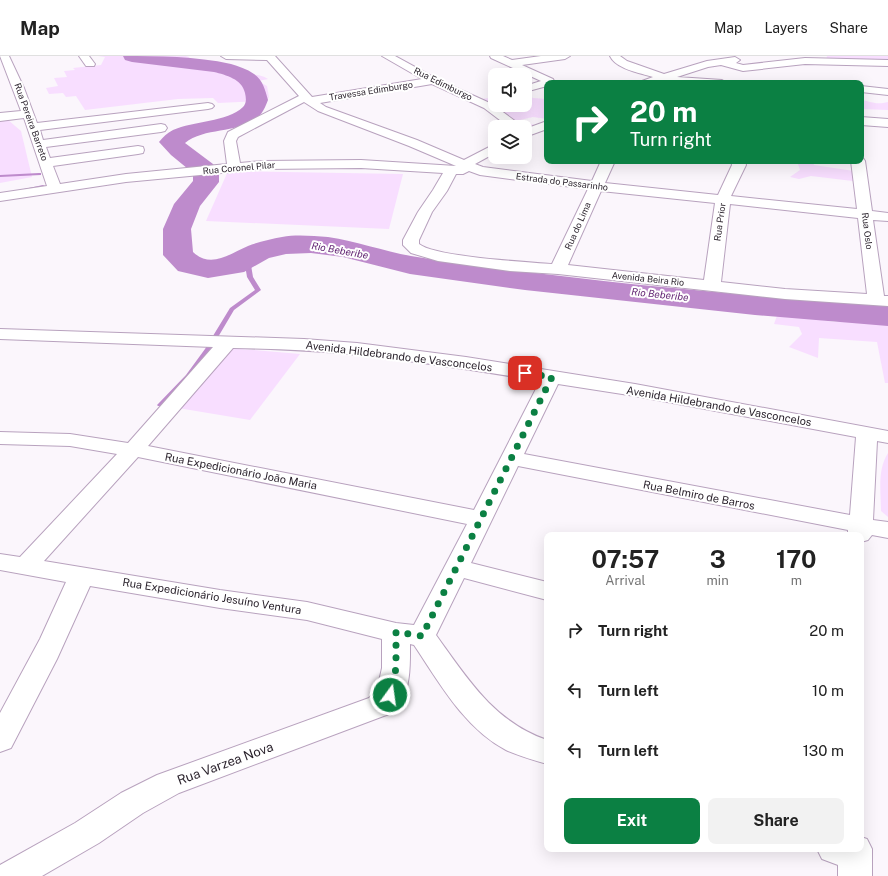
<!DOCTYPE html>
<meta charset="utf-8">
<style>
:root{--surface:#fff;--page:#f2f2f2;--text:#222;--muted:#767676;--line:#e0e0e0;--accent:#0b8043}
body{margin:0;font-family:"Public Sans",sans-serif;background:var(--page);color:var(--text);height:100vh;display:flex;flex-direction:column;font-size:15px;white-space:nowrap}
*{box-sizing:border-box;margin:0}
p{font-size:13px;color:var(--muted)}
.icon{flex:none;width:22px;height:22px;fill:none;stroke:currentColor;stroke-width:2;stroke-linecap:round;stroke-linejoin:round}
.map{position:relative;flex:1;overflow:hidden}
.panel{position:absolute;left:544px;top:476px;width:320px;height:320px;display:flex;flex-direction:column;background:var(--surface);border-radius:8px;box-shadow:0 4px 16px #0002}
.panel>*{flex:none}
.guide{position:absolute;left:544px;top:24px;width:320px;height:84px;border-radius:8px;box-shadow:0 4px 16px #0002;background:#0b8043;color:#fff;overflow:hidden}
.fabs{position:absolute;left:488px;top:12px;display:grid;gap:8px}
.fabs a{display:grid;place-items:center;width:44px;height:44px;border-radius:8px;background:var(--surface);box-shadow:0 4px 16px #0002;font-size:20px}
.pin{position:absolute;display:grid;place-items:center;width:34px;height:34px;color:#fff;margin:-17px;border-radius:8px;box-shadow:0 2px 6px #0006}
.me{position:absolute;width:44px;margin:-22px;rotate:14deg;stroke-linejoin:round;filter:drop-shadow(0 0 3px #0008)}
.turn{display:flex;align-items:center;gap:14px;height:84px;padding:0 20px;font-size:18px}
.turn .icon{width:52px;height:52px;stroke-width:2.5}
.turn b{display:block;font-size:28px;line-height:34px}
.eta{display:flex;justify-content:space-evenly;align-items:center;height:68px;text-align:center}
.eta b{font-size:24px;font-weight:700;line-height:28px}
.button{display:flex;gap:8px;margin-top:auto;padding:8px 20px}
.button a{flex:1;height:46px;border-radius:8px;background:var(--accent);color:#fff;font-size:16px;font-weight:700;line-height:46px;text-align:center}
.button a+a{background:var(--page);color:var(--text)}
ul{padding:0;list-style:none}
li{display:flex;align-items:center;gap:12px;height:60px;padding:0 20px}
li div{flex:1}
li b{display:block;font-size:15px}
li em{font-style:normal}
header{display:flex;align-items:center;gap:24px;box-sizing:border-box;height:56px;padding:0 20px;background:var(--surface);border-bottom:1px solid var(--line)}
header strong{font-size:19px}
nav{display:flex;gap:22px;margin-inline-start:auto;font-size:14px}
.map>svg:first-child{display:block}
</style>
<header>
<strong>Map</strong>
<nav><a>Map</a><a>Layers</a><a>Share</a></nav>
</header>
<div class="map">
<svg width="888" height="820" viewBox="0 0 888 820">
<rect width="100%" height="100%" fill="#fbf6fc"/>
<!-- green -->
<g fill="#f8deff">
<path d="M98 0H186L189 1 190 5C203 7 218 7 231 10 237 12 242 15 248 17 257 20 260 18 268 23L258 25 267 30 269 41 267 44 260 45 218 47 213 42 178 43 85 54 76 40 66 41 63 37 49 38 46 32 58 30 54 22 67 21 64 15 75 14 73 12 101 9 105 1Z"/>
<path d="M827 0H888V7L826 4Z"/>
<path d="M525 37 533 42 547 43V63L533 61 520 64 537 70 525 74V71H522L482 43 495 41V49H525Z"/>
<path d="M861 44C873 46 876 49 888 46V54L861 53Z"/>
<path d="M8 64 21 75 32 121 0 127V65Z"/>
<path d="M797 105H813L814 109 854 115 861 126 811 120 799 123 790 121 800 114Z"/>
<path d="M228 115 403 118 389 173 206 165Z"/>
<path d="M778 257 834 266H888V327H885L877 286 819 282 818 302 789 291 802 278 799 271 774 268Z"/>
<path d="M229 292 300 298 250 364 178 352Z"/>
<path d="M888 397V461L881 455C881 436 877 414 888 397Z"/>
</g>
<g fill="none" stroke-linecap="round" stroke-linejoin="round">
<!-- stream -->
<g fill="#be8bcc" fill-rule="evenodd">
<path d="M39 117H41V119L0 121V119Z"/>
<path d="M43 129 45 130V131L26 134 24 133Z"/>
<path d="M247 201 250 203 253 221 261 234 234 254 211 293 190 321 162 350H158L157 349 158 348 186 319 205 293 230 252 255 234 247 221 244 203Z"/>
</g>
<!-- river -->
<path fill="#be8bcc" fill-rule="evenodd" d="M123 0C159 0 195 0 231 8 238 10 247 13 254 18 263 24 265 34 268 44 266 49 264 54 261 58 242 79 206 70 185 87L213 108 219 116V126L200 150 191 173 193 196C211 213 229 198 248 190 258 186 271 183 282 181 297 178 313 180 328 181 356 185 383 195 411 200 440 205 470 208 499 212 628 230 758 240 888 250V270L755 259 525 234 410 218 343 201 311 197 286 198 269 202 244 216 208 222 178 215 163 199V173L174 148 193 125V117L171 99 159 86C163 81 167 77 173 74 193 65 227 66 243 51 247 47 246 42 245 37 242 23 226 19 214 16L132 6 125 4Z"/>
<!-- minor casing -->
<g stroke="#b8a2be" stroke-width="2">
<g id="minor">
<path d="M0 0H9L24 32 37 67 208 47 212 48 214 50 212 52 208 53 40 74 43 84 161 68 165 69 167 72 165 75 161 76 46 91 50 102 138 90 143 91 144 94 143 97 138 98 53 110 60 128 126 118 227 108 224 85 228 76 299 40 267 4 226 3 221 0H275L312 41 422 23 382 0H395L437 23 492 48 523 71H509L484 52 432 28 320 47 326 51 417 84 464 104 495 88V97L475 108 483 111 592 125 601 105H615L605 127 718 139 732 109 731 105H745L746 109 731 140 857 153 851 105H861V102H863L865 105 872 155 888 157V165L873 164 884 240H888V250L785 243 558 218 510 215 438 205 411 197 403 189V184L418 156 433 134 443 117 361 112 263 113 126 126 0 145V137L47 130 24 62 0 65V57L21 55ZM304 46 318 55 409 90 456 110 361 104 263 105 240 107 236 85 238 81ZM469 115 480 119 588 133 552 208C527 206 435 201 419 188V184L432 156 447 135 456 118H463ZM601 135 715 147 704 224 568 209ZM730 148 858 162 867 238 785 233 721 226Z"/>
<path d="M79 0H89L95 8 94 10H86Z"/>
<path d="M490 0H503L512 4 541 0H570L565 3 522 9 553 23 554 25 553 27H547V30L525 36V30L541 25 491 2Z"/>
<path d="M610 0H620L627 5 664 18 707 5 735 1 740 4 736 7 743 9 805 2 888 4V10L805 8 743 15 721 9 708 11 677 21 722 24 727 27H676L665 25 657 27H641L642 25 653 21C640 17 616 13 610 0Z"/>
<path d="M861 30 888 33V39L861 36Z"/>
<path d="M861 61 888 63V71L861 69Z"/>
<path d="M547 65V73L525 81V73Z"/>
<path d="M0 273 304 283 357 287 466 301 635 328 888 375V387L877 385 873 464 888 466V482L872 479 868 484 861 486V479H848V474L518 410 471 507 547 526V544L464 522 436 579C467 622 494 666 547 684V708C534 704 519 700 506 694 464 672 439 626 414 589L410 588C410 605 411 632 400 647 397 651 393 654 389 658L179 737 143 757 99 787 42 820H0V809L75 767 121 737 157 719 369 642 377 634 382 612V583L307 564 220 552 90 530 57 603 11 692 0 696V657L40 583 66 526 0 514V498L20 501 117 398 70 390 0 388V376L70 378 128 387 213 291 0 283ZM233 292C274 293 316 294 357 299 418 305 479 315 540 325L474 454 148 390ZM558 328 635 340 856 381 850 459 524 398ZM138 401 467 468 414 569 396 567 307 546 220 534 44 505Z"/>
<path d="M861 781 867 783 872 793V820H838V809L822 803 817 793H861Z"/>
</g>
</g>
<!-- minor -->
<use href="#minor" fill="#fff" fill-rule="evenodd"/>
</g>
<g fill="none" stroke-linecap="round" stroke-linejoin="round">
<!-- route -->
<path stroke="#0b8043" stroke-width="7" stroke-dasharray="0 12.6" d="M390 639 396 612V576L422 580 552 321 525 317"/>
</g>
<g text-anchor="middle" stroke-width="4" stroke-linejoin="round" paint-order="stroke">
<!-- far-street labels -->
<g font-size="9" fill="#271f29" stroke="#fff">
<text transform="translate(443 28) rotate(26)" y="3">Rua Edimburgo</text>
<text transform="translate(371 35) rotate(-9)" y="3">Travessa Edimburgo</text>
<text transform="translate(31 66) rotate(70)" y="3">Rua Pereira Barreto</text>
<text transform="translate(239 112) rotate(-5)" y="3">Rua Coronel Pilar</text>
<text transform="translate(562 126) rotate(7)" y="3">Estrada do Passarinho</text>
<text transform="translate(720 166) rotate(-82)" y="3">Rua Prior</text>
<text transform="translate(578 170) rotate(-66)" y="3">Rua do Lima</text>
<text transform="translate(867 175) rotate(83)" y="3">Rua Oslo</text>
<text transform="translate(648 223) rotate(6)" y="3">Avenida Beira Rio</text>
</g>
<!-- far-water labels -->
<g font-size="10" font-style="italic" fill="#622473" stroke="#fff">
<text transform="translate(340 194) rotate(10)" y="4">Rio Beberibe</text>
<text transform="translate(660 238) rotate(6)" y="4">Rio Beberibe</text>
</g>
<!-- street labels -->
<g font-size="11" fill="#271f29" stroke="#fff">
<text transform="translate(399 300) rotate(7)" y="4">Avenida Hildebrando de Vasconcelos</text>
<text transform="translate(719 350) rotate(10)" y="4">Avenida Hildebrando de Vasconcelos</text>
<text transform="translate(241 415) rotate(11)" y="4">Rua Expedicionário João Maria</text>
<text transform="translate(699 439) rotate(11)" y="4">Rua Belmiro de Barros</text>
<text transform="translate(212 540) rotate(9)" y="4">Rua Expedicionário Jesuíno Ventura</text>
</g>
<!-- near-street labels -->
<g font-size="13" fill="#271f29" stroke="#fff">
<text transform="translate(225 707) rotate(-20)" y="5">Rua Varzea Nova</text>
</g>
</g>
</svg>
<div class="fabs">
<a><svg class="icon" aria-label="sound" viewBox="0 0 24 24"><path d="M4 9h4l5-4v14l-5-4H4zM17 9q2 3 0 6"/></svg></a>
<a><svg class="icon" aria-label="layers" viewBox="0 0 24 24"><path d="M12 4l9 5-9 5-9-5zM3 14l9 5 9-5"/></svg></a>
</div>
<div class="pin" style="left:525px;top:317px;background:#d93025"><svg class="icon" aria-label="arrive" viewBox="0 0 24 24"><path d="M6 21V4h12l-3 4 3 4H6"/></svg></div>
<svg class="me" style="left:390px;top:639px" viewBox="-20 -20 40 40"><circle r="17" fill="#0b8043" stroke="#fff" stroke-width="3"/><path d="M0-11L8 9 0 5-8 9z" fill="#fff"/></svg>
<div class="guide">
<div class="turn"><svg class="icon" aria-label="right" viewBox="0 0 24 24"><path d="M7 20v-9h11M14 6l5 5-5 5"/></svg><div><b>20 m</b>Turn right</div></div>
</div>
<section class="panel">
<div class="eta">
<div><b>07:57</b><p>Arrival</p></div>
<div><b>3</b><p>min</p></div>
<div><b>170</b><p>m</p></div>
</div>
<ul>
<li><svg class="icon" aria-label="right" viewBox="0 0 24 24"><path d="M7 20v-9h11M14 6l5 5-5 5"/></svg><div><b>Turn right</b></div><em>20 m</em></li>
<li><svg class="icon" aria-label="left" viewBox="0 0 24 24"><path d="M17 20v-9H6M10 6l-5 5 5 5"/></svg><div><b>Turn left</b></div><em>10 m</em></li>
<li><svg class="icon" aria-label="left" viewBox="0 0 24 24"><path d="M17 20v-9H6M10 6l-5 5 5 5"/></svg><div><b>Turn left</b></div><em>130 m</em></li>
</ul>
<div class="button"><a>Exit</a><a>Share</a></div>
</section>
</div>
